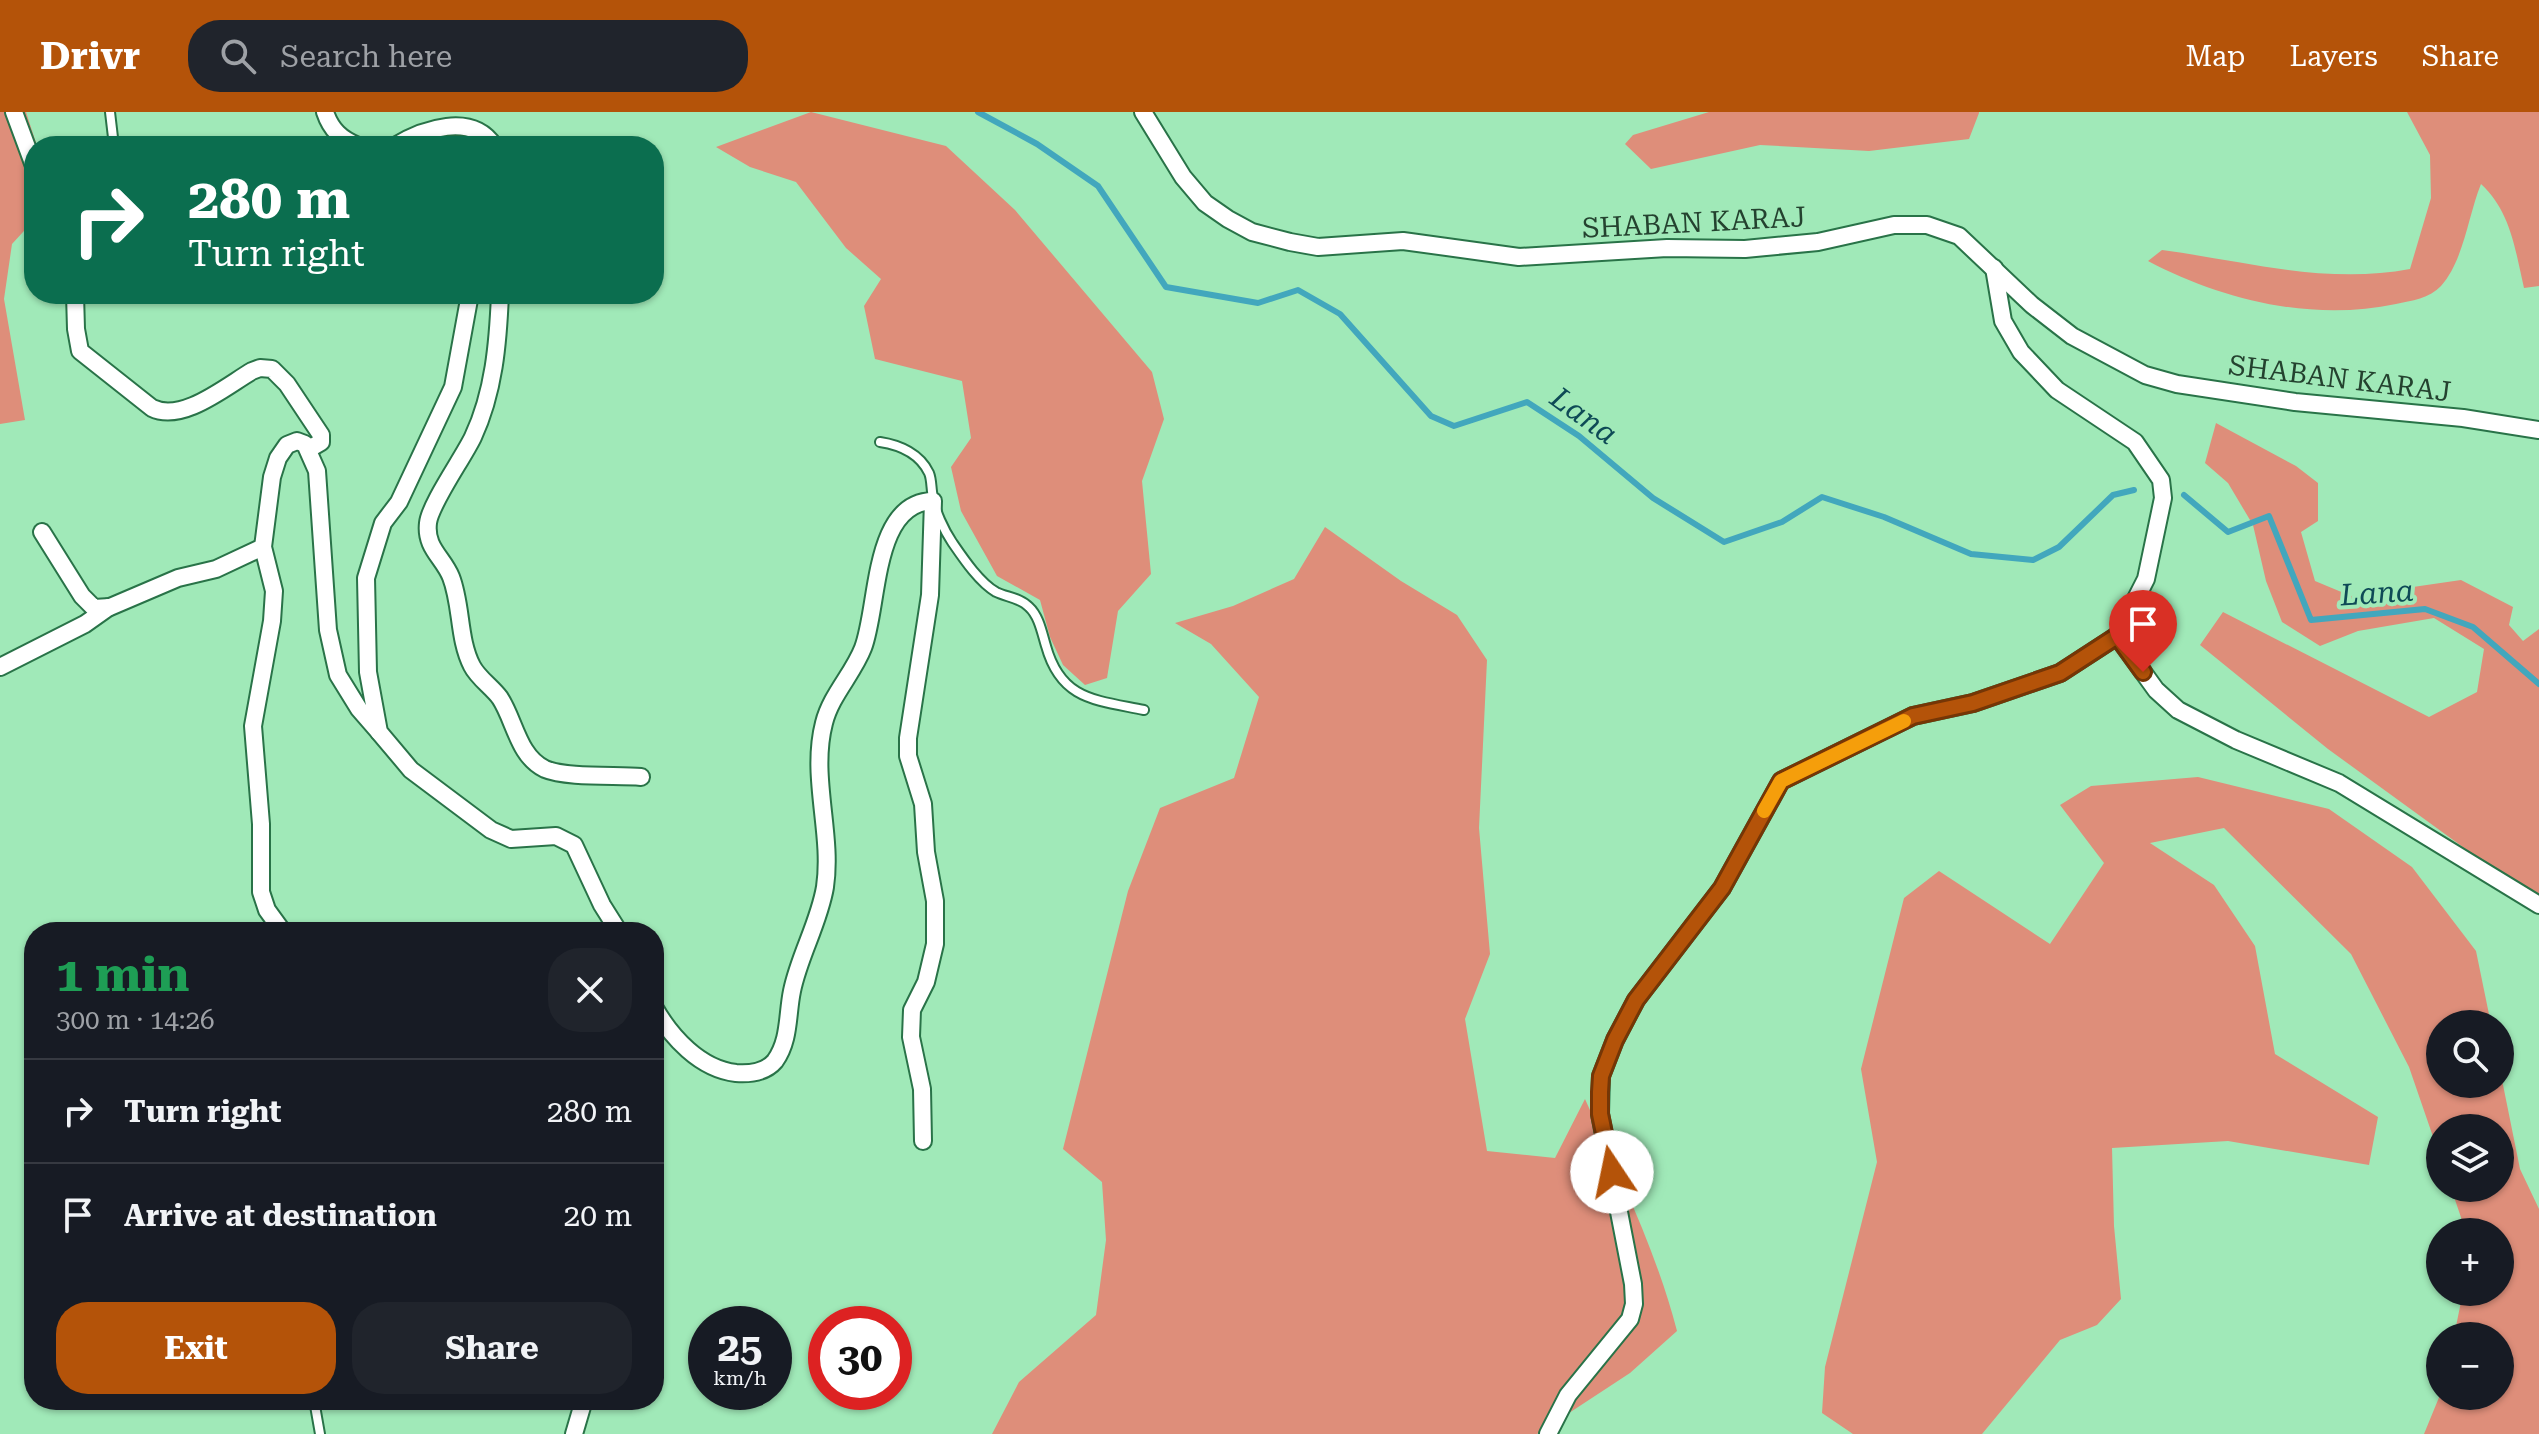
<!DOCTYPE html>
<meta charset="utf-8">
<style>
:root{--surface:#171b24;--page:#20242c;--text:#f1f3f6;--muted:#9ea1a6;--line:#363941;--accent:#b45309}
body{margin:0;font-family:"Roboto Serif",serif;background:var(--page);color:var(--text);height:100vh;display:flex;flex-direction:column;font-size:30px;white-space:nowrap}
*{box-sizing:border-box;margin:0}
p{font-size:26px;color:var(--muted)}
.icon{flex:none;width:44px;height:44px;fill:none;stroke:currentColor;stroke-width:2;stroke-linecap:round;stroke-linejoin:round}
.map{position:relative;flex:1;overflow:hidden}
.sheet{position:absolute;left:24px;top:810px;width:640px;height:488px;display:flex;flex-direction:column;background:var(--surface);border-radius:32px;box-shadow:0 2px 6px #0004}
.sheet>*{flex:none}
.guide{position:absolute;left:24px;top:24px;width:640px;height:168px;border-radius:32px;box-shadow:0 2px 6px #0004;background:#0b6e4f;color:#fff;overflow:hidden}
.tools{position:absolute;left:2426px;top:898px;display:grid;gap:16px}
.tools a{display:grid;place-items:center;width:88px;height:88px;border-radius:50%;background:var(--surface);box-shadow:0 2px 6px #0004;font-size:40px}
.speed{position:absolute;left:688px;top:1194px;display:flex;gap:16px;font-size:40px;font-weight:700;text-align:center}
.speed>*{display:grid;place-content:center;width:104px;height:104px;border-radius:50%;background:var(--surface);box-shadow:0 2px 6px #0004;line-height:1}
.speed small{font-size:20px;font-weight:400}
.speed .limit{border:12px solid #d22;background:#fff;color:#111}
.pin{position:absolute;display:grid;place-items:center;width:68px;height:68px;color:#fff;margin:-82px -34px;border-radius:50% 50% 50% 0;rotate:-45deg;box-shadow:0 0 8px #0007}
.pin .icon{rotate:45deg}
.me{position:absolute;width:88px;margin:-44px;rotate:349deg;stroke-linejoin:round;filter:drop-shadow(0 0 6px #0008)}
.turn{display:flex;align-items:center;gap:28px;height:168px;padding:0 32px;font-size:36px}
.turn .icon{width:104px;height:104px;stroke-width:2.5}
.turn b{display:block;font-size:56px;line-height:68px}
.round{display:grid;place-items:center;flex:none;width:84px;height:84px;border-radius:32px;background:var(--page)}
.headline{display:flex;align-items:center;justify-content:space-between;height:136px;padding:0 32px}
h1{font-size:48px;font-weight:700;line-height:60px;color:#1e9e55}
.primary-button{display:flex;gap:16px;margin-top:auto;padding:16px 32px}
.primary-button a{flex:1;height:92px;border-radius:32px;background:var(--accent);color:#fff;font-size:32px;font-weight:700;line-height:92px;text-align:center}
.primary-button a+a{background:var(--page);color:var(--text)}
ul{padding:0;list-style:none}
li{display:flex;align-items:center;gap:24px;height:104px;padding:0 32px;border-top:2px solid var(--line)}
li div{flex:1}
li b{display:block;font-size:30px}
li em{font-style:normal}
header{display:flex;align-items:center;gap:48px;box-sizing:border-box;height:112px;padding:0 40px;background:var(--accent);color:#fff}
header strong{font-size:38px}
nav{display:flex;gap:44px;margin-inline-start:auto;font-size:28px}
.search{width:560px;height:72px;background:var(--page);display:flex;align-items:center;gap:20px;box-sizing:border-box;padding:0 28px;border-radius:32px;color:var(--muted);font-size:30px}
.map>svg:first-child{display:block}
</style>
<header>
<strong>Drivr</strong>
<div class="search"><svg class="icon" aria-label="search" viewBox="0 0 24 24"><circle cx="10" cy="10" r="6"/><path d="M15 15l6 6"/></svg>Search here</div>
<nav><a>Map</a><a>Layers</a><a>Share</a></nav>
</header>
<div class="map">
<svg width="2539" height="1322" viewBox="0 0 2539 1322">
<rect width="100%" height="100%" fill="#a0e9b8"/>
<!-- green -->
<g fill="#de8e7a">
<path d="M0 0H26L37 34H34V108L12 132 4 187 25 308 0 312Z"/>
<path d="M811 0 946 34 1015 98 1152 260 1164 307 1142 369 1151 462 1118 499 1107 566 1085 573 1063 553 1050 525 1040 488 997 464 961 399 951 355 971 326 962 269 875 247 864 194 881 167 846 136 796 70 750 55 716 35Z"/>
<path d="M1709 0H1979V1L1969 27 1869 39 1760 33 1651 57 1625 32 1633 23Z"/>
<path d="M2407 0H2539V174L2524 176C2515 137 2511 100 2481 72 2468 104 2464 148 2441 174 2430 186 2411 189 2396 192 2312 210 2222 188 2148 149L2162 138C2245 149 2326 173 2410 157L2431 86 2430 43Z"/>
<path d="M2216 311 2296 354 2318 371V409L2301 420 2315 469 2351 484 2461 468 2513 495 2509 513 2523 529 2539 517V787L2533 786 2328 637 2200 533 2223 500 2429 605 2477 580 2484 537 2434 506 2358 519 2320 534 2282 510 2266 469 2253 413 2228 371 2205 351Z"/>
<path d="M1325 415 1401 469 1457 503 1487 548 1479 716 1490 842 1465 907 1487 1039 1555 1046 1585 987C1619 1063 1656 1138 1677 1219L1630 1261 1537 1322H992L1019 1270 1096 1203 1106 1128 1102 1070 1063 1037 1128 779 1160 696 1234 666 1259 585 1211 532 1175 511 1233 494 1294 467Z"/>
<path d="M2198 665 2329 697 2412 755 2476 839 2491 912H2440V972H2500V958L2520 1057 2539 1097V1322H2424L2440 1283 2500 1284V1224H2454L2463 1180H2500V1120H2466L2451 1076H2500V1016H2440V1045L2409 955 2351 842 2224 716 2150 731 2214 773 2255 834 2275 942 2378 1005 2369 1053 2228 1029 2112 1036 2114 1114 2121 1187 2097 1213 2060 1228 1982 1322H1853L1822 1301 1825 1255 1877 1050 1861 957 1904 786 1939 759 2050 832 2104 751 2060 693 2091 674Z"/>
</g>
<g fill="none" stroke-linecap="round" stroke-linejoin="round">
<!-- stream -->
<g stroke="#42a7bd" stroke-width="6">
<path d="M978 0 1037 32 1098 74 1166 175 1258 191 1298 178 1340 202 1431 304 1454 314 1527 290 1579 324 1653 386 1724 430 1782 410 1822 385 1884 405 1971 442 2033 448 2059 435 2113 383 2134 378"/>
<path d="M2184 383 2228 420 2269 404 2311 508 2425 497 2473 515 2539 572"/>
</g>
<!-- service casing -->
<g stroke="#297348" stroke-width="12">
<g id="service">
<path d="M110 0 114 34"/>
<path d="M880 330C900 333 920 342 929 361 932 368 931 378 933 385 935 399 944 418 952 430 963 446 979 470 996 480 1006 485 1021 486 1029 495 1039 504 1042 521 1046 534 1061 588 1095 588 1144 598"/>
<path d="M314 1288 320 1322"/>
</g>
</g>
<!-- minor casing -->
<g stroke="#297348" stroke-width="20">
<g id="minor">
<path d="M14 0 34 54"/>
<path d="M325 0C331 18 341 27 358 34"/>
<path d="M1143 0 1183 65 1205 91 1228 107 1252 120 1290 130 1318 135 1403 129 1519 145 1667 136 1745 137 1818 130 1894 113H1927L1959 124 2032 193 2072 224 2145 263 2177 272 2295 290 2463 306 2539 318"/>
<path d="M395 34C423 17 472 0 494 34"/>
<path d="M75 182 76 217 80 239 152 296C182 311 225 275 252 259L260 256 272 257 287 272 321 323V330L309 337"/>
<path d="M470 182 453 275 399 390 383 411 366 466 368 560 379 620 411 658 491 718 511 727 556 724 574 733 602 793 619 820"/>
<path d="M500 182C498 231 494 280 473 325 463 346 430 392 428 411 425 436 443 445 451 465 462 493 458 527 472 554 478 566 492 575 500 586 515 609 518 644 545 657 566 666 616 663 641 665"/>
<path d="M42 420 82 484 94 496 110 495 178 466 216 457 263 435"/>
<path d="M2117 524 2156 578 2178 598 2236 628 2339 671 2539 793"/>
<path d="M0 555 85 512 109 495"/>
<path d="M283 820 267 798 261 780V712L253 614 272 509 274 479 263 435 272 365 278 346 287 333 297 329 305 332 317 359 328 518 338 563 359 597 379 620"/>
<path d="M654 895C671 925 700 957 736 961 750 962 765 961 775 949 790 928 787 903 792 879 799 844 819 811 825 775 833 721 810 665 824 611 831 583 853 562 863 536 879 495 872 390 933 389L930 483 908 626V644L923 692 926 740 935 789V832L926 870 912 898 911 925 922 977 923 1029"/>
<path d="M574 1322 584 1288"/>
<path d="M1548 1322 1568 1283 1630 1207 1634 1192 1633 1172 1600 1002 1601 964 1615 928 1636 888 1722 776 1781 669 1913 604 1973 591 2060 561 2117 524 2146 467 2163 386 2161 368 2135 330 2057 278 2021 240 2003 209 1994 156"/>
</g>
</g>
<!-- service -->
<use href="#service" stroke="#fff" stroke-width="8"/>
<!-- minor -->
<use href="#minor" stroke="#fff" stroke-width="16"/>
</g>
<g fill="none" stroke-linecap="round" stroke-linejoin="round">
<!-- route casing -->
<g stroke="#753606" stroke-width="20">
<path id="route" d="M1612 1060 1600 1002V980L1601 964 1615 928 1636 888 1722 776 1781 669 1913 604 1973 591 2060 561 2117 524 2143 560"/>
</g>
<!-- route -->
<use href="#route" stroke="#b45309" stroke-width="14"/>
<!-- slow -->
<path stroke="#f59e0b" stroke-width="14" d="M1764 699 1781 669 1904 609"/>
</g>
<g text-anchor="middle" stroke-width="8" stroke-linejoin="round" paint-order="stroke">
<!-- street labels -->
<g font-size="28" fill="#24422f" stroke="#a0e9b8">
<text transform="translate(1694 110) rotate(-3)" y="10">SHABAN KARAJ</text>
<text transform="translate(2340 266) rotate(7)" y="10">SHABAN KARAJ</text>
</g>
<!-- water labels -->
<g font-size="30" font-style="italic" fill="#0e4a56" stroke="#a0e9b8">
<text transform="translate(1584 304) rotate(36)" y="10">Lana</text>
<text transform="translate(2377 481) rotate(-4)" y="10">Lana</text>
</g>
</g>
</svg>
<div class="tools">
<a><svg class="icon" aria-label="search" viewBox="0 0 24 24"><circle cx="10" cy="10" r="6"/><path d="M15 15l6 6"/></svg></a>
<a><svg class="icon" aria-label="layers" viewBox="0 0 24 24"><path d="M12 4l9 5-9 5-9-5zM3 14l9 5 9-5"/></svg></a>
<a>+</a>
<a>−</a>
</div>
<div class="speed"><div>25<small>km/h</small></div><div class="limit">30</div></div>
<div class="pin" style="left:2143px;top:560px;background:#d93025"><svg class="icon" aria-label="arrive" viewBox="0 0 24 24"><path d="M6 21V4h12l-3 4 3 4H6"/></svg></div>
<svg class="me" style="left:1612px;top:1060px" viewBox="-20 -20 40 40"><circle r="19" fill="#fff"/><path d="M0-13L10 11 0 6-10 11z" fill="#b45309"/></svg>
<div class="guide">
<div class="turn"><svg class="icon" aria-label="right" viewBox="0 0 24 24"><path d="M7 20v-9h11M14 6l5 5-5 5"/></svg><div><b>280 m</b>Turn right</div></div>
</div>
<section class="sheet">
<div class="headline"><div><h1>1 min</h1><p>300 m · 14:26</p></div><a class="round"><svg class="icon" aria-label="close" viewBox="0 0 24 24"><path d="M6 6l12 12M18 6L6 18"/></svg></a></div>
<ul>
<li><svg class="icon" aria-label="right" viewBox="0 0 24 24"><path d="M7 20v-9h11M14 6l5 5-5 5"/></svg><div><b>Turn right</b></div><em>280 m</em></li>
<li><svg class="icon" aria-label="arrive" viewBox="0 0 24 24"><path d="M6 21V4h12l-3 4 3 4H6"/></svg><div><b>Arrive at destination</b></div><em>20 m</em></li>
</ul>
<div class="primary-button"><a>Exit</a><a>Share</a></div>
</section>
</div>
